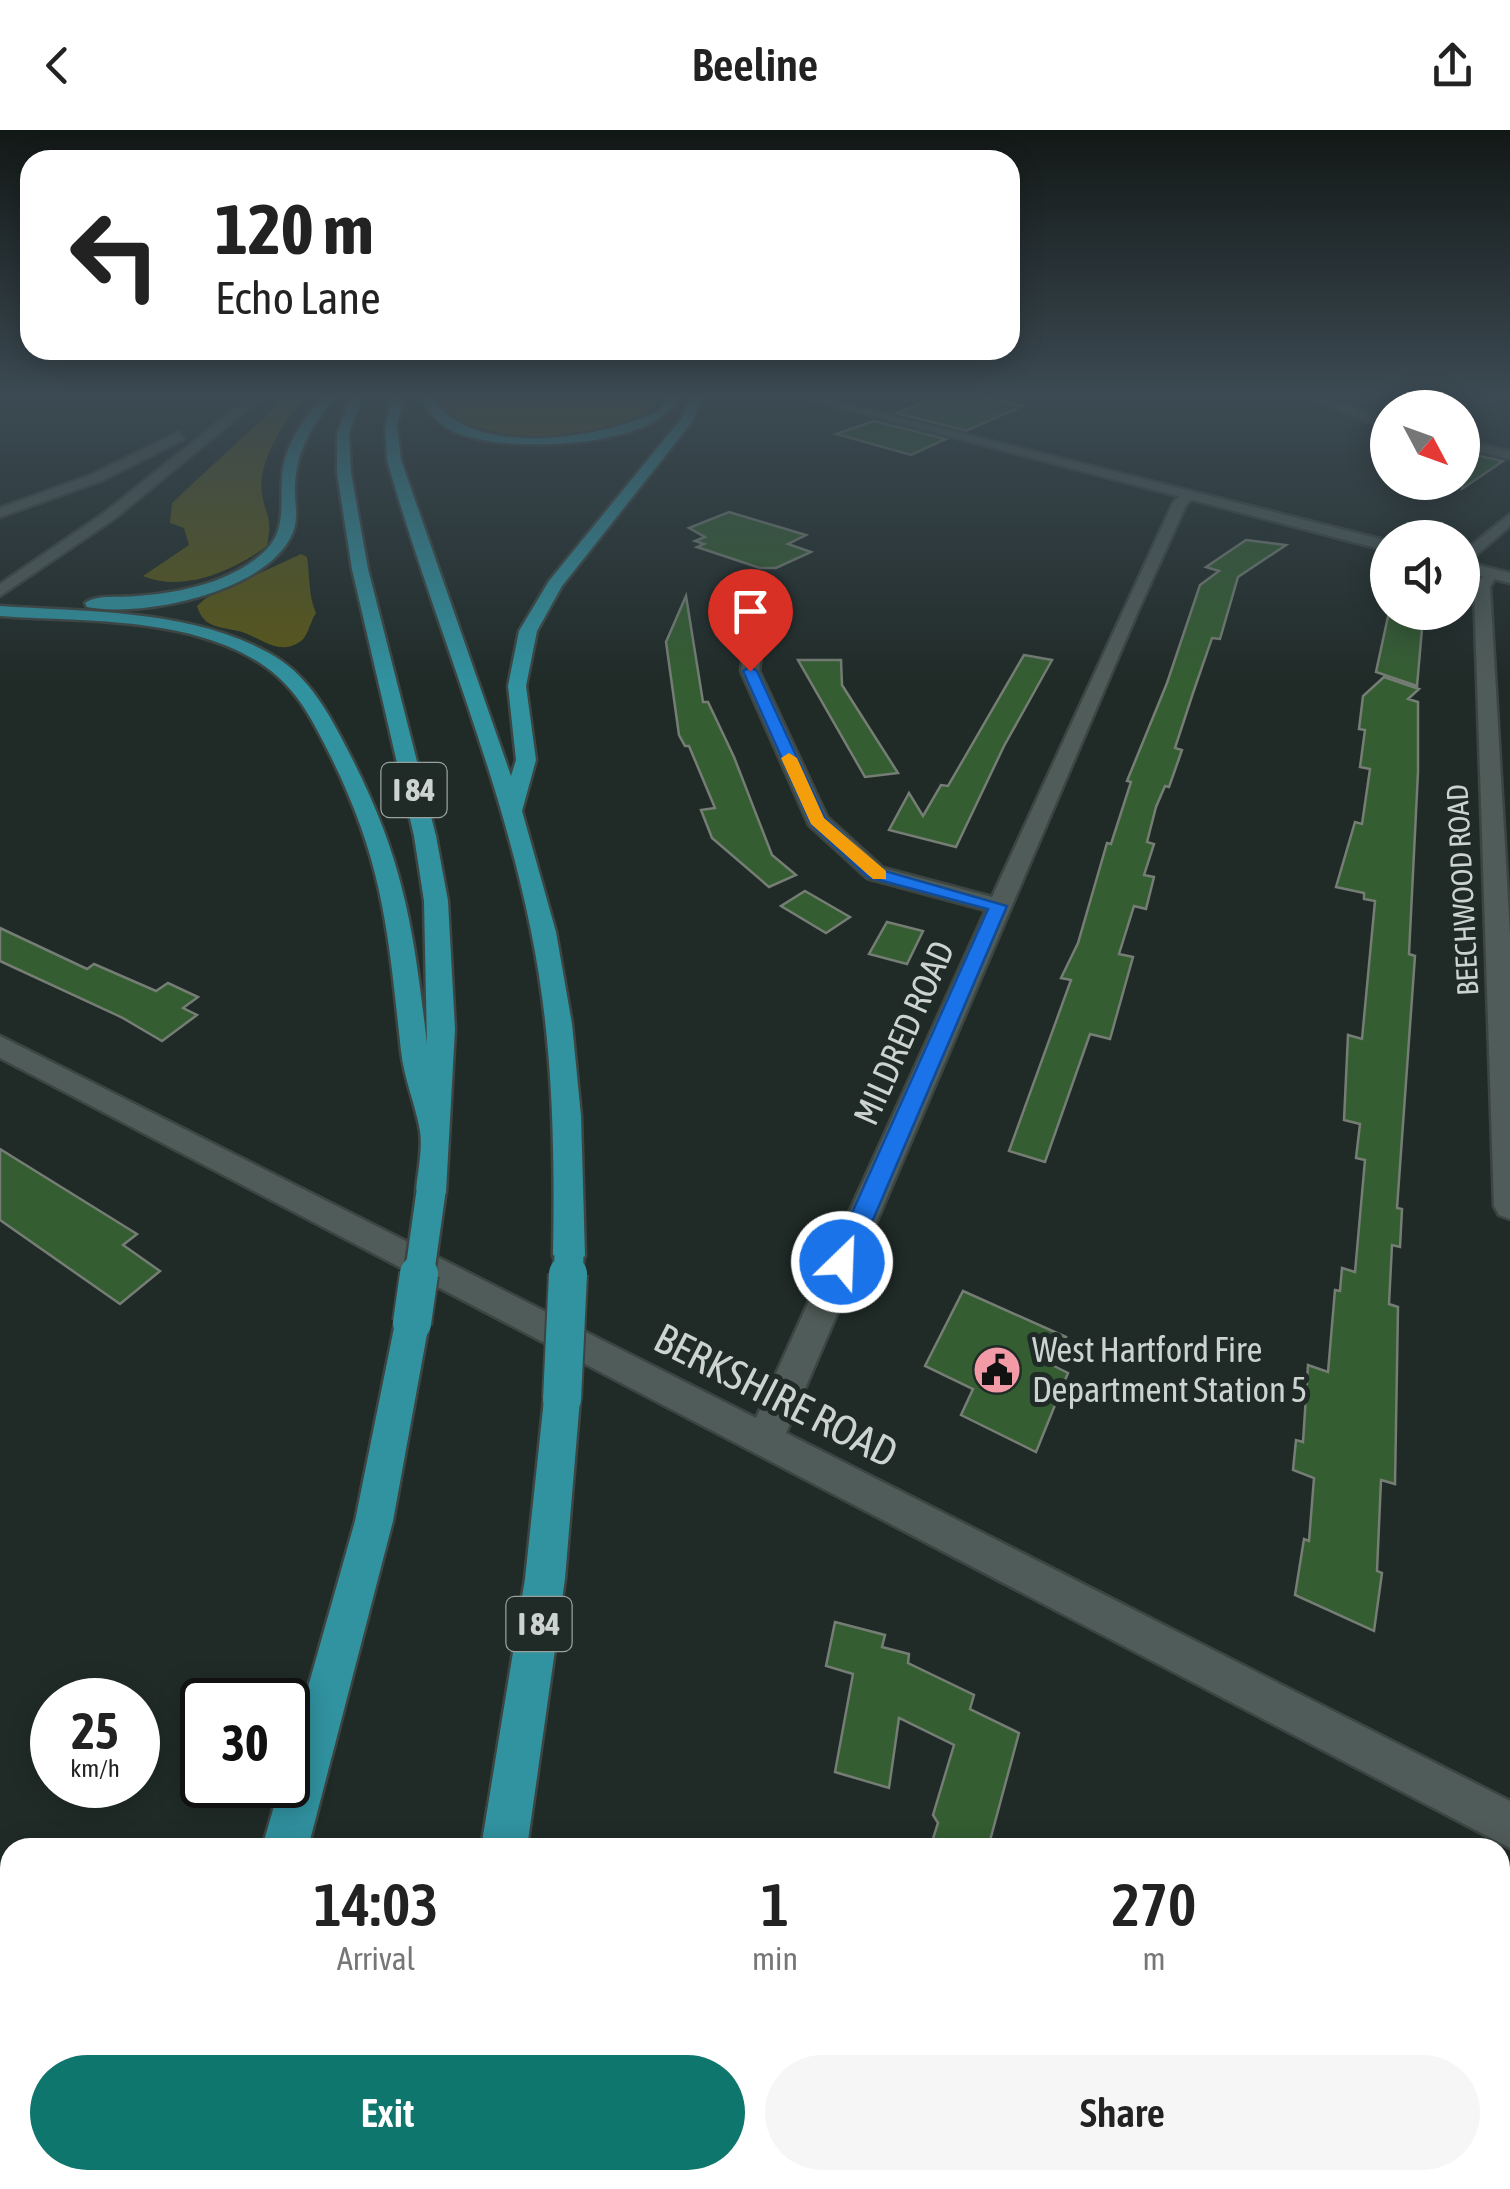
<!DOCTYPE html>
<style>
:root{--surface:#fff;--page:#f6f6f6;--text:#222;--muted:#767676;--accent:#0f766e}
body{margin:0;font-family:"Asap Condensed",sans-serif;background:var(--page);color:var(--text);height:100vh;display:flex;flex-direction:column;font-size:38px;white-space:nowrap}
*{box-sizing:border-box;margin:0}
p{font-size:32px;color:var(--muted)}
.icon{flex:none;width:55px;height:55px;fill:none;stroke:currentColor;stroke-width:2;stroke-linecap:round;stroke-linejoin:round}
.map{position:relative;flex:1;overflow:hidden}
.panel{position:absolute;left:0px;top:1708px;width:1510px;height:352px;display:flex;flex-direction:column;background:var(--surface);border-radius:30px 30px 0 0;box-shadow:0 5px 25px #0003}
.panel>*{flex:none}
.banner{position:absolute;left:20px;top:20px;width:1000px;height:210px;border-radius:30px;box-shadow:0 5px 25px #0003;background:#fff;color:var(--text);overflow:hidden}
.needle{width:65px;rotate:131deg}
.tools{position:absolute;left:1370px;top:260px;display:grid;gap:20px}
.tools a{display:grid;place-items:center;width:110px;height:110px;border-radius:50%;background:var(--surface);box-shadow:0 5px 25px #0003;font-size:50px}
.speed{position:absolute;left:30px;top:1548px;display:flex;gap:20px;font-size:50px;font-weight:700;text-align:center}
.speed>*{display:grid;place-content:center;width:130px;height:130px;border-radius:50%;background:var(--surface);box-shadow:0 5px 25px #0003;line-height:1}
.speed small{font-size:25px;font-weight:400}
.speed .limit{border:5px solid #111;border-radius:15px;background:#fff;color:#111}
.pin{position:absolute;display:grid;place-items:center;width:85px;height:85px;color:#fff;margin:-102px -42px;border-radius:50% 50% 50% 0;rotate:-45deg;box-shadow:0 0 10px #0007}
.pin .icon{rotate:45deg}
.me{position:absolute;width:110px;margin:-55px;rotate:24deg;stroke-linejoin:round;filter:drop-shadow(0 0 8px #0008)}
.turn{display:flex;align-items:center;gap:35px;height:210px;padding:0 30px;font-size:45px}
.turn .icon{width:130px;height:130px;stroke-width:2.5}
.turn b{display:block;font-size:70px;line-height:85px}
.eta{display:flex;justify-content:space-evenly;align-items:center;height:170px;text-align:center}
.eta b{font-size:60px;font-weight:600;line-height:70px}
.action{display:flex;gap:20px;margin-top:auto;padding:20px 30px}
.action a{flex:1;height:115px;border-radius:60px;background:var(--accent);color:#fff;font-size:40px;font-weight:600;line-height:115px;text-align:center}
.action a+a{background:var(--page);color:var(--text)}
header{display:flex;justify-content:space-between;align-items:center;height:130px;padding:0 30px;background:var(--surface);font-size:45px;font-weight:600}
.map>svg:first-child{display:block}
</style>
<header><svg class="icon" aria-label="back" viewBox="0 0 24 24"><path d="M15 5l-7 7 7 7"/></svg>Beeline<svg class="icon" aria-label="share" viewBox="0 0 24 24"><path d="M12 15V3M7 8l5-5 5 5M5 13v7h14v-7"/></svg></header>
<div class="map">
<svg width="1510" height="2059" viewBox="0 0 1510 2059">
<rect width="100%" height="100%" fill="#202b28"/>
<!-- forest -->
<g fill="#595818">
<path d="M287 266H307C286 286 257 332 262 363 266 390 273 384 267 416 233 441 184 463 143 446L189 415 184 398 170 393 172 373Z"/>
<path d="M438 266H657L659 268C636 317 454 322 438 266Z"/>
<path d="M301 424 307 427C310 446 308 465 316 483 310 492 308 506 301 511 279 527 261 508 242 502 222 496 204 500 197 476L206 468Z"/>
</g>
<!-- building -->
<g fill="#345d31" stroke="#757d74" stroke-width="2.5">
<path d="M942 266H978L1022 276 966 301 896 283Z"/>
<path d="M874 291 946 309 911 325 836 304Z"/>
<path d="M1462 322 1503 331 1462 359Z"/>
<path d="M729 382 806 405 788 414 811 422 776 438H760L697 417 704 414 695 411 705 407 689 398Z"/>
<path d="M1246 410 1286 415 1238 447 1220 509 1212 508 1193 563 1175 618 1182 620 1169 657 1165 656 1156 677 1147 712 1154 714 1144 745 1154 747 1146 779 1134 776 1119 824 1133 827 1110 909 1090 904 1045 1032 1009 1021 1071 850 1061 848 1078 813 1107 713 1111 714 1131 652 1127 651 1167 553 1200 455 1219 441 1206 437Z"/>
<path d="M686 466 703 572H708L734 627 772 725 796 745 769 757 712 708 701 680 715 678 689 616H685L679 605 666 512Z"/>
<path d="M1389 482 1423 487 1417 556 1376 542Z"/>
<path d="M1024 525 1052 530 1004 616 956 717 889 700 909 663 923 686 941 655 948 656Z"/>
<path d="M798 530H841L842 555 898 643 865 647Z"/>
<path d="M1384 547 1419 559 1408 569 1418 572V642L1409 824 1415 826 1397 1078 1402 1079 1400 1117 1392 1115 1389 1174 1398 1177 1395 1354 1381 1350 1377 1441 1382 1443 1374 1501 1295 1465 1304 1409 1309 1411 1314 1348 1293 1340 1296 1310 1303 1312 1308 1235 1328 1242 1335 1160 1340 1161 1342 1138 1355 1142 1365 1030 1356 1028 1360 994 1344 990 1348 905 1362 909 1375 771 1364 769V763L1336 757 1355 692 1362 694 1370 639 1360 637 1365 600 1359 599 1363 566Z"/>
<path d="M805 761 850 787 826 803 781 776Z"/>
<path d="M887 792 923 801 907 834 869 824Z"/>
<path d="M0 798 87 839 94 834 156 861 168 853 198 867 183 878 197 885 162 911 121 887 0 831Z"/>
<path d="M0 1019 137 1104 123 1115 160 1141 120 1174 0 1090Z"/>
<path d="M963 1161 1066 1207 1054 1236 1068 1243 1036 1322 961 1285 973 1259 925 1236Z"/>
<path d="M835 1492 885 1505 882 1517 909 1524 908 1533 974 1565 970 1579 1019 1603 988 1718H930L938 1693 933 1685 954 1615 899 1588 889 1658 835 1642 853 1544 826 1536Z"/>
</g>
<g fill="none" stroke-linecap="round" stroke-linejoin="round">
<!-- minor casing -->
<g stroke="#3c4542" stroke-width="5">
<g id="minor">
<path d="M1306 266H1322L1388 291V300Z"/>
<path d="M1462 310 1510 321V329L1462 318Z"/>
<path d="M1184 361 1196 364 1186 375 1138 481 786 1303 1510 1671V1718L0 928V906L756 1288 986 780 867 748 809 695 741 541 745 507 776 481 791 485 763 509 759 541 827 687 883 738 992 767 1173 373Z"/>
<path d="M1510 384V396L1462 437V423Z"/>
<path d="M1490 438 1498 443 1490 457 1510 804V1089L1499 1085 1494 1076 1474 457Z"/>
</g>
</g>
<!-- secondary casing -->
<g stroke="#3c4542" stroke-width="5">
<g id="secondary">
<path d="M251 266H264L114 389 0 466V454L104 383Z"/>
<path d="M795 266H814L1388 411V421Z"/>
<path d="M179 302 184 309 101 351 0 387V378L91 345Z"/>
<path d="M1462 431 1510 443V453L1462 441Z"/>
</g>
</g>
<!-- motorway casing -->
<g stroke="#3c4542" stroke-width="5">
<g id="motorway">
<path d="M323 266H335C314 294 296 319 295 356 294 370 299 387 293 402 270 461 144 488 87 477L85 473C97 464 121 468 137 466 180 463 234 452 266 420 290 396 277 362 284 332 291 307 306 285 323 266Z"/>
<path d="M350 266H362L349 304 351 343 368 439 436 706 448 771 455 899 446 1062 442 1071 431 1074 420 1071 416 1062C417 1044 423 1020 420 1001 416 976 404 949 401 921 388 802 384 732 328 621 310 585 294 555 260 533 187 486 83 492 0 486V476C88 482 189 479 269 523 306 543 326 578 345 615 403 725 413 793 427 914L424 771 414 706 352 439 337 343V304Z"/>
<path d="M392 266H404L397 296 401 330 511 646 516 630 508 556 519 501 549 451 681 289 691 266H703L691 293 562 456 537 501 526 556 536 630 522 681 556 802 572 894 581 986 585 1126 580 1136 569 1140 558 1136 553 1126C555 1017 553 908 531 801 499 640 432 488 387 330L385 296Z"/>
<path d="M420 266H432C470 331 604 309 662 279L667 266H679C658 320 504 323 457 303 438 295 430 284 420 266Z"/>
<path d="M412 1178 424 1182 429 1193 393 1391 308 1718H262L280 1655H288V1628L355 1391 395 1193 400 1182Z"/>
<path d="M562 1252 575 1257 580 1269 565 1449 527 1718H481L525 1449 544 1269 549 1257Z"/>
<path d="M153 2050H207L204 2059H150Z"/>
<path d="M409 2050H463L461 2059H407Z"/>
</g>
</g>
<!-- minor -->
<use href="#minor" fill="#505c59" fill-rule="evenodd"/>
<!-- secondary -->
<use href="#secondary" fill="#505c59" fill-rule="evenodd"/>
<!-- motorway -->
<use href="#motorway" fill="#3192a0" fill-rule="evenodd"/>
<!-- motorway-bridge-far1 casing -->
<g stroke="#3c4542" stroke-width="34" stroke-linecap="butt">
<g id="motorway-bridge-far1">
<path d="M419 1147 431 1062"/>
<path d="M568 1147 569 1126"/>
</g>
</g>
<!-- motorway-bridge casing -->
<g stroke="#3c4542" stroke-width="42" stroke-linecap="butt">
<g id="motorway-bridge">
<path d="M412 1193 419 1144"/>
<path d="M562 1269 568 1144"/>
</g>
</g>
<!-- motorway-bridge-far1 -->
<use href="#motorway-bridge-far1" stroke="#3192a0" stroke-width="29"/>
<!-- motorway-bridge -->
<use href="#motorway-bridge" stroke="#3192a0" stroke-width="38"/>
</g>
<!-- sky -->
<linearGradient id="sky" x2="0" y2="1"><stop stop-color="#121816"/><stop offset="0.48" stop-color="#3c4a53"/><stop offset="1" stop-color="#3c4a53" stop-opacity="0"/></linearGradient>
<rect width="1510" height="554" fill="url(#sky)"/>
<!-- route -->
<path fill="#1a73e8" stroke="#114b97" stroke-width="2.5" d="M750 537 757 541 825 688 881 740 1007 776 855 1132 842 1142 830 1132 988 779 868 747 811 694 743 541Z"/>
<!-- slow -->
<path fill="#f59e0b" d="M789 623 797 628 824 688 886 741V749H873L811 694 781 628Z"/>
<!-- icons -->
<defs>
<g id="civic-disc" transform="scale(2.5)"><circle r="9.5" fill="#f39aa7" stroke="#202b28"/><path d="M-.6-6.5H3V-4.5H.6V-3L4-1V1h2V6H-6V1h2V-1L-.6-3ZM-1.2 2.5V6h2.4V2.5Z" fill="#111"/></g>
</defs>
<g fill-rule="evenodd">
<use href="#civic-disc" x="997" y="1240"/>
</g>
<g text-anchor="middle" stroke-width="10" stroke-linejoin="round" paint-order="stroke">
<!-- far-street labels -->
<g font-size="30" fill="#ccd3d1" stroke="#202b28">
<text transform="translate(1463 760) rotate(-93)" y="10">BEECHWOOD ROAD</text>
</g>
<!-- shield labels -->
<g fill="#202b28" stroke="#98a19e" stroke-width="2.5">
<rect x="381.5" y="633" width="65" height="54" rx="8"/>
<rect x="506.5" y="1467" width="65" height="54" rx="8"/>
</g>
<g font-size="32" font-weight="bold" fill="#ccd3d1">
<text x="414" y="671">I 84</text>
<text x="539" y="1505">I 84</text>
</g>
<!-- street labels -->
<g font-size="35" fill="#ccd3d1" stroke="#202b28">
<text transform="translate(904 903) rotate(-66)" y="12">MILDRED ROAD</text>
</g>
<!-- poi labels -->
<g font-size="35" fill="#ccd3d1" stroke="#202b28" text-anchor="start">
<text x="1032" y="1232">West Hartford Fire<tspan x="1032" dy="40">Department Station 5</tspan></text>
</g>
<!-- near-street labels -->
<g font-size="42" fill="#ccd3d1" stroke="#202b28">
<text transform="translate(776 1265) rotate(27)" y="15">BERKSHIRE ROAD</text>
</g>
</g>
</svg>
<div class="tools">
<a><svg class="needle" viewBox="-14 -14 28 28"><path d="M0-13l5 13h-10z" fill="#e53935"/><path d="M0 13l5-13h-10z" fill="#767676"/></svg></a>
<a><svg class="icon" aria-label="sound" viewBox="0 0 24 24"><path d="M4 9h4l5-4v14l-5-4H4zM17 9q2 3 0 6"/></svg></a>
</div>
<div class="speed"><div>25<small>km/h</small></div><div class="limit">30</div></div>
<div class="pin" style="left:750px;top:541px;background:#d93025"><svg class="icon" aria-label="arrive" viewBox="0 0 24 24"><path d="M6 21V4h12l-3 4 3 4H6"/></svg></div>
<svg class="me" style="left:842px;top:1132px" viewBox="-20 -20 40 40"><circle r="17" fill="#1a73e8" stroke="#fff" stroke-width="3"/><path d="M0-11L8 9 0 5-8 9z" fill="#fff"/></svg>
<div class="banner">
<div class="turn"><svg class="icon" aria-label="left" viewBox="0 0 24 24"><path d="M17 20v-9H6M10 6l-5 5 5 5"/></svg><div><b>120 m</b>Echo Lane</div></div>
</div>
<section class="panel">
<div class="eta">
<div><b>14:03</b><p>Arrival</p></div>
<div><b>1</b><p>min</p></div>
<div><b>270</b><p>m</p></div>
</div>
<div class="action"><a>Exit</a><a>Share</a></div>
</section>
</div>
